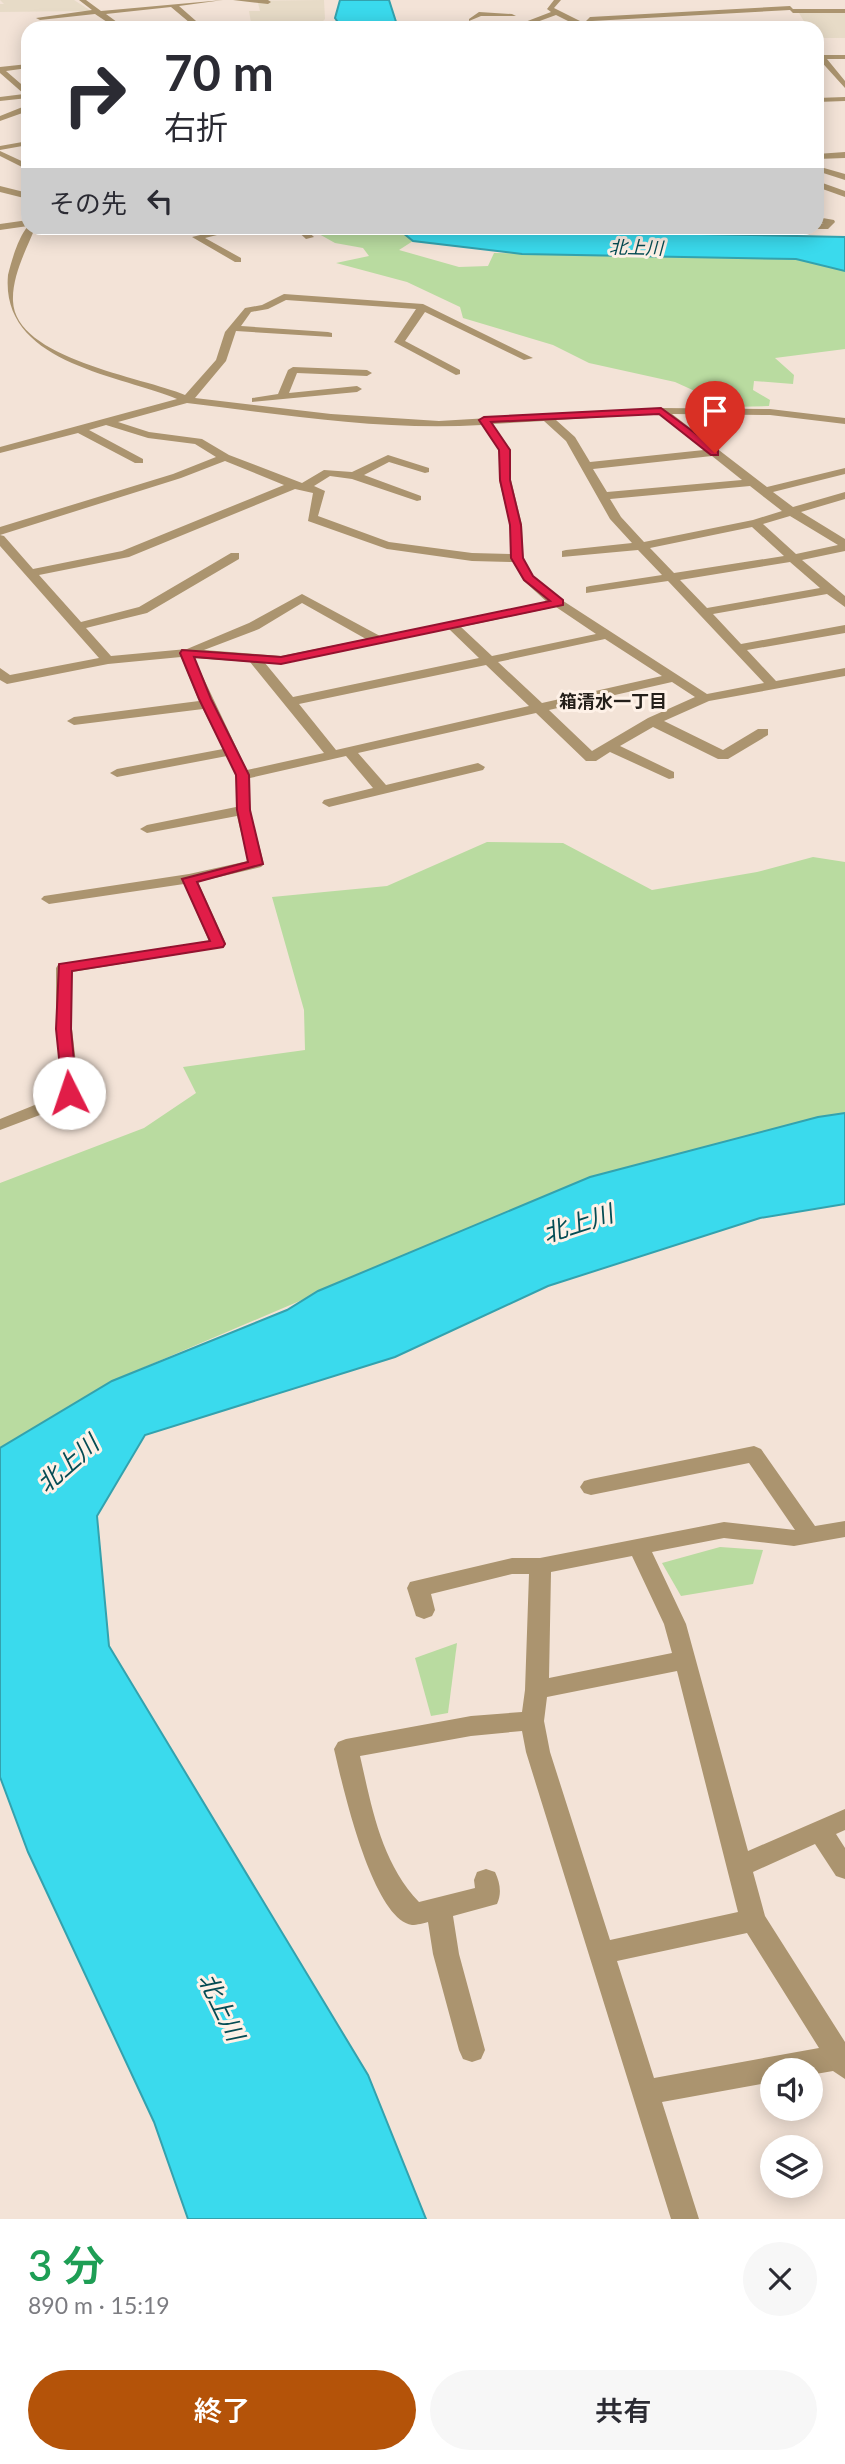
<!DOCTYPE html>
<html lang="ja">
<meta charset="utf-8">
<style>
:root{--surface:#fff;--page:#f7f7f7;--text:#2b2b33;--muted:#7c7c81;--accent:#b45309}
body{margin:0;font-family:Lato,"Noto Sans JP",sans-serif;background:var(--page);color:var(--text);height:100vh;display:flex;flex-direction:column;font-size:26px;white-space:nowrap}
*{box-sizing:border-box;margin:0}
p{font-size:23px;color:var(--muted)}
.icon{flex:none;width:38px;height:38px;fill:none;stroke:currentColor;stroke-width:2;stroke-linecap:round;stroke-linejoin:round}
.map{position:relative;height:2219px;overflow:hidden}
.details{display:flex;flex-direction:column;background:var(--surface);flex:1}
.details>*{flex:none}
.banner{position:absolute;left:21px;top:21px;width:803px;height:214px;border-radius:21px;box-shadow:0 4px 18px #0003;background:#fff;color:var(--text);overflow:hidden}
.tools{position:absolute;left:760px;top:2058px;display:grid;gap:14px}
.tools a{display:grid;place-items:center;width:63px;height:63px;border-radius:50%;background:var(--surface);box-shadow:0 4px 18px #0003;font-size:35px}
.pin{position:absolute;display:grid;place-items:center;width:60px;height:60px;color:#fff;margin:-72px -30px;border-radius:50% 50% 50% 0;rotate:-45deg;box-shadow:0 0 7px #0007}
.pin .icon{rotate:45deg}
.me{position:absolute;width:77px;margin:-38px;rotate:356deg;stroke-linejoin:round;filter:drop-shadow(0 0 5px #0008)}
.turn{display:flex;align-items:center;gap:24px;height:147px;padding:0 28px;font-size:32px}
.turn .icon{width:91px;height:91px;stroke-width:2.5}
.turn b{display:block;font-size:49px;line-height:60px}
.then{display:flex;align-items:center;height:66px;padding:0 28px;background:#0003;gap:14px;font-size:26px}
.round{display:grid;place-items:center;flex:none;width:74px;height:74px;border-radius:37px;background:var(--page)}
.summary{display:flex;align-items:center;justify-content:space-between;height:119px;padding:0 28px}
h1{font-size:42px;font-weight:600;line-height:52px;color:#1e9e55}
.button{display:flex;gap:14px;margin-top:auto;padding:14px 28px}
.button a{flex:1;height:80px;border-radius:42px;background:var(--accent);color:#fff;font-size:28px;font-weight:600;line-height:80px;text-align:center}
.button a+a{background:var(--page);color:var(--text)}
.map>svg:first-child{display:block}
</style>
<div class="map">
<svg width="845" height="2219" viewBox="0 0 845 2219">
<rect width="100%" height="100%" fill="#f3e3d7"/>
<!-- commercial -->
<g fill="#e7dbc7">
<path d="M0 0H74L91 11 0 12V4H4Z"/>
<path d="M324 0 325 19 318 26 262 28H252L249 11H260L258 3 271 2 240 1Z"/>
<path d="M845 12V38H817V28H808L799 13Z"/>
</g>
<!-- green -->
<g fill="#b9dba0">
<path d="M340 228H397L413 241 399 250 459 267 488 266 494 253 796 259 845 271V349L775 358 794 375 793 384 754 381 753 390 770 400 769 406 730 407 675 382 589 363 553 345 463 318 460 307 407 282 336 263 369 256 363 248 335 243 319 234Z"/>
<path d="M487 842 563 843 652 890 757 872 813 857 845 862V1113L818 1117 590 1177 112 1381 0 1448V1183L144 1128 196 1093 183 1067 305 1050 304 1010 272 897 387 886Z"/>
<path d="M720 1547 763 1550 753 1584 681 1596 662 1563Z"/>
<path d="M457 1643 448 1713 431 1716 415 1658Z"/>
</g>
<!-- water -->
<g fill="#3adaed" stroke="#33a2ae" stroke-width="2">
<path d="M340 0H389L398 28H342L335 18Z"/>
<path d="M397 228 845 237V271L796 259 522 254 413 241Z"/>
<path d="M845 1113V1204L760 1218 548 1286 395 1357 145 1435 97 1516 109 1646 368 2075 426 2219H188L154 2122 28 1852 0 1777V1448L112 1381 287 1310 318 1291 590 1177 818 1117Z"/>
</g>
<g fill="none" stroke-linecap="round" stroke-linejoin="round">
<!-- minor -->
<g fill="#ab946f" fill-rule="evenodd">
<path d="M79 0H86L101 11 223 0 179 6 204 28H196L171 7 106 14 125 28H116L95 14 40 20 36 18 92 10Z"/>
<path d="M233 0H268L271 2 268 4Z"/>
<path d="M554 0H561L554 8 584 23 590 17 790 6 793 9H845V13H793L790 10 592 21 589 26 592 28H582L556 15 526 26 502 24 488 28 499 21 525 22 551 12 547 9Z"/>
<path d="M479 12 512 14 516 16H481L469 21V19Z"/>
<path d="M817 50 823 55H845V59H827L845 81V88L817 57Z"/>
<path d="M28 64V68L6 71 28 90V98L0 101V97L24 94 0 73V67Z"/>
<path d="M845 97V101L817 102V98Z"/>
<path d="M25 106H28V111L0 121V116Z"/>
<path d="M28 141V145L0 150V146Z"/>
<path d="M0 151 28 164V170L0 156Z"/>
<path d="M845 152V158L817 159V154Z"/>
<path d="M817 166 845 174V180L817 171Z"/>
<path d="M817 181 845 191V197L817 187Z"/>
<path d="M0 186 28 193V199L0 192Z"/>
<path d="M817 217 834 220 835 222 828 229H814L817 224H824L817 223Z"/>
<path d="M28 220V226L0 230V224Z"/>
<path d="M28 226 35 228C26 250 12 276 13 301 15 359 143 377 185 395L216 360 225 332 245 308 262 305 284 294 423 304 533 358 524 360 425 312 405 341 460 370V374L456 375 394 342 416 309 286 300 268 309 251 312 241 326 328 332 332 333V337L236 331 226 361 195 398 331 414 439 421 661 408 770 409 845 418V424L770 415 672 414 767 487 845 468V474L773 492 793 507 845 492V499L801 512 845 539V551L802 560 845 596V607L827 594 713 614 741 644 845 625V633L747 650 776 681 845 668V676L709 701 664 721 723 750 758 729H768V735L728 759H718L653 727 620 746 674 772V778L669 779 610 752 596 761H586L536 713 358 753 386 785 478 763 485 767 483 770 329 807 322 803 324 800 373 788 346 756 250 778V810L264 864 261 867 198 882 226 944 224 947 72 972V1029L80 1097 77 1101 0 1130V1119L62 1094 56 1029V968L58 965 209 941 184 884 49 904 41 899 44 896 189 874 248 861 237 816 147 833 140 829 147 825 236 807V775L227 756 117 777 110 773 117 769 223 749 203 709 74 725 67 721 74 717 199 701 181 657 108 664 7 684 0 680V668L10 675 99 658 0 546V535L4 536 33 569 122 551 284 485 225 461 181 478 0 535V527L173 474 216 457 195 444 148 438 106 425 89 430 143 459V463H135L78 433 0 453V447L177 399C121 375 0 364 8 275 12 259 18 238 28 226ZM187 403C285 415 383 431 482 425L499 450V480L510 525 511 554 472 553 389 542 318 516 325 491 314 486 330 476 352 479 417 501 421 500V496L364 475 389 462 425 473 429 472V468L388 455 352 472 324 470 302 483 229 455 202 439 149 432 118 422ZM659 414 704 450 590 462 575 437 556 420ZM544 421 566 441 610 519 632 543 566 550 562 551V557L638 550 662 575 590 586 586 587V593L668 581 764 683 707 694 554 595 533 576 523 558 522 525 511 480V450L492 424ZM712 456 742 480 607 492 593 469ZM750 486 782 511 753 520 644 542 621 517 610 499ZM295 489 313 493 308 521 387 549 472 561 513 562 524 581 547 602 380 636 302 594 249 623 187 649 111 656 86 628 147 613 239 559V553H231L139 607 81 622 39 575 129 557ZM790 516 838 545 796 554 763 524ZM752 527 784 556 674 573 650 548ZM790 562 820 588 707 608 680 580ZM302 603 366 639 281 656 204 650 259 629ZM556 607 596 634 492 656 461 627ZM449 629 479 658 293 697 265 663 281 664ZM605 639 662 676 542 703 498 662ZM194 658 250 662 324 753 247 770ZM486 665 529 706 336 750 299 704ZM672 682 695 697 648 718 592 751 549 710Z"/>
<path d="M229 228H245L205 238 241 258V262H235L192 237Z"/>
<path d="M294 228H304L314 237 306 239Z"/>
<path d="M293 367 367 370 372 373 367 376 297 373 289 393 357 386 362 389 357 392 252 402V398L278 394 288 370Z"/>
<path d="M754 1446 761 1449 815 1526 845 1521V1537L794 1546 724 1538 652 1552 686 1624 748 1851 845 1809V1830L836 1834 845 1848V1879L836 1876 815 1844 753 1872 765 1916 845 2042V2079L833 2071 810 2075V2070H772V2082L662 2102 699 2219H671L526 1752 522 1731 471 1736 360 1756C372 1808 381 1862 419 1902L475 1888 474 1880 477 1872 486 1869 495 1872C500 1883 502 1893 497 1904L453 1916 459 1954 485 2050 481 2059 472 2062 463 2059 459 2050 433 1954 428 1922C424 1923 417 1925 412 1925 372 1919 342 1783 334 1749L338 1742 346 1739 471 1716 522 1712 525 1690 529 1574H512L431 1594 435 1610 432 1616 424 1619 416 1616 407 1588 410 1582 512 1558H540L724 1522 795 1530 749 1463 591 1495 584 1493 580 1487 584 1481 591 1479ZM632 1556 664 1624 672 1653 549 1678 551 1572ZM677 1671 738 1912 610 1940 550 1752 544 1721 547 1697ZM747 1933 819 2048 654 2078 617 1961Z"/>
</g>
</g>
<!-- route -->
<path fill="#e11d48" stroke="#92132f" stroke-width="2" d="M661 408 718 450V455H711L659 414 491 422 510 450V480L521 525 523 558 533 576 563 600V605L281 664 194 657 211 699 249 775 250 810 263 864 197 882 225 944 223 947 72 971 71 1029 77 1093 74 1097H63L56 1029 59 964 210 941 182 879 248 862 237 810 236 775 199 699 180 653 182 650 281 657 550 601 524 580 511 558 510 525 500 480 499 450 479 420 484 417Z"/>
<g text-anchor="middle" stroke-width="6" stroke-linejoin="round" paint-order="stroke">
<!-- far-water labels -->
<g font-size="18" font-style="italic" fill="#054c54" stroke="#fef1e7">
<text transform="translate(636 248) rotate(1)" y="6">北上川</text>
</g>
<!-- far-neighbourhood labels -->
<g font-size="18" font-weight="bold" fill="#241f1a" stroke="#fef1e7">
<text x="613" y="708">箱清水一丁目</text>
</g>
<!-- near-water labels -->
<g font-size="24" font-style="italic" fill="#054c54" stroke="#fef1e7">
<text transform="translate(578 1224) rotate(-18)" y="8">北上川</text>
<text transform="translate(68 1464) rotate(-41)" y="8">北上川</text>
<text transform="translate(221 2007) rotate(64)" y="8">北上川</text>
</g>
</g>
</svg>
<div class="tools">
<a><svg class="icon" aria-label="sound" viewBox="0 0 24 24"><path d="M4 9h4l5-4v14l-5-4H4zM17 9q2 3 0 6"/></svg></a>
<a><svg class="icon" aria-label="layers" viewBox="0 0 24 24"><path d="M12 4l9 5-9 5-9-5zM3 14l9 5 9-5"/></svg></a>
</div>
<div class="pin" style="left:715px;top:453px;background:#d93025"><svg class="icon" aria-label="arrive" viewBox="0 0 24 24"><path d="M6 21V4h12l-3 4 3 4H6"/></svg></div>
<svg class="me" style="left:69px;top:1093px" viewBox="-20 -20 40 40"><circle r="19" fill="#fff"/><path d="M0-13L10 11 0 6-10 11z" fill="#e11d48"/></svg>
<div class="banner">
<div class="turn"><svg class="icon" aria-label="right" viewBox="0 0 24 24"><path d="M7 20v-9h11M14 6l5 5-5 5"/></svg><div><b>70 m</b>右折</div></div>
<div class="then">その先<svg class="icon" aria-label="left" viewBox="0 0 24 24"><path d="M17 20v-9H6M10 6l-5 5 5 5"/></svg></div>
</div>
</div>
<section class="details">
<div class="summary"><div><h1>3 分</h1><p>890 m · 15:19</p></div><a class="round"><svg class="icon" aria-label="close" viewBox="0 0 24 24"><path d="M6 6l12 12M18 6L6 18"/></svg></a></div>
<div class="button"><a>終了</a><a>共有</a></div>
</section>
